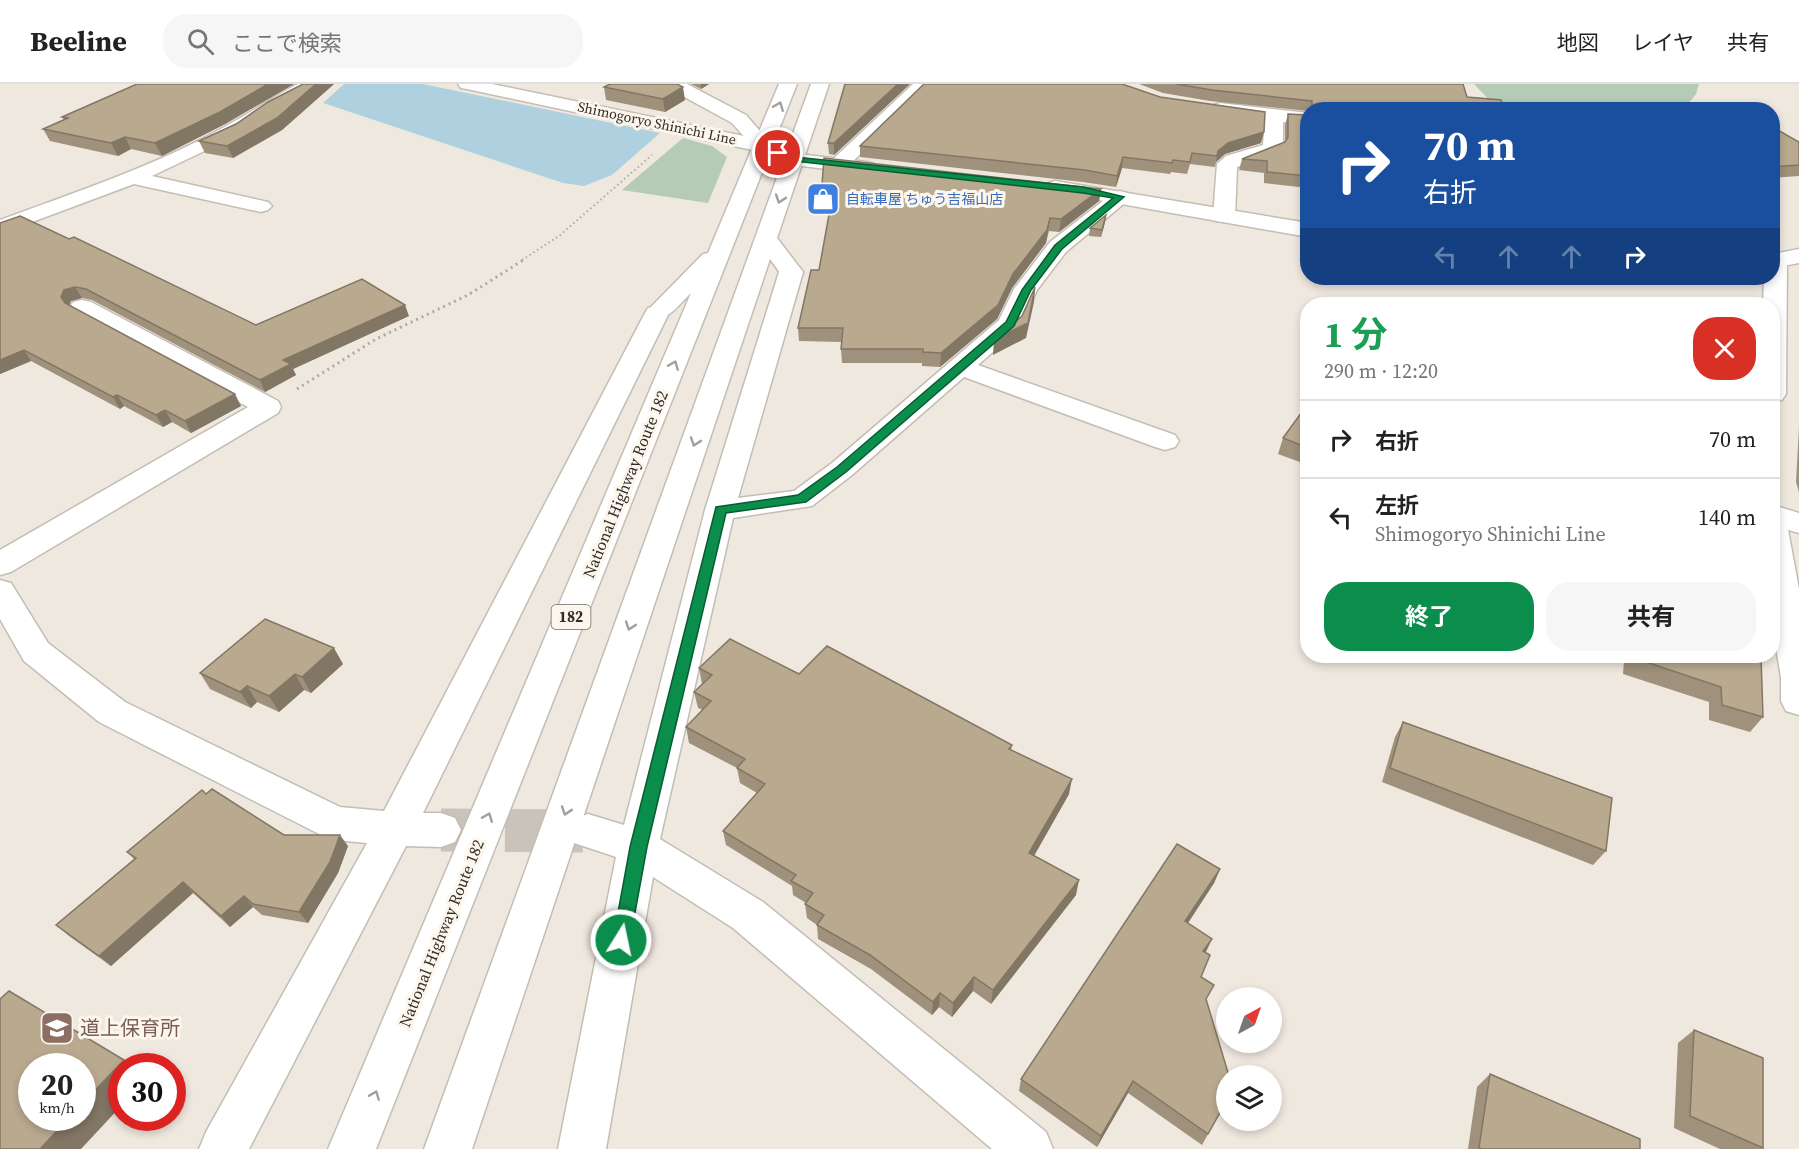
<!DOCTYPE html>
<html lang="ja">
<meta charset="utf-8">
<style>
:root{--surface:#fff;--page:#f6f6f6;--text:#222;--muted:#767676;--line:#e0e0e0;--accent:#0b8e4b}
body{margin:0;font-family:"Source Serif 4","Noto Sans JP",serif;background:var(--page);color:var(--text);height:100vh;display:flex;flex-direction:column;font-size:22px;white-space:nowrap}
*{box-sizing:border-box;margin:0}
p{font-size:20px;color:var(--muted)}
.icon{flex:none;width:33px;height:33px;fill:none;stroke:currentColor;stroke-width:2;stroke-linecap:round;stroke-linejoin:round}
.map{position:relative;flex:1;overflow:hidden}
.panel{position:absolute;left:1300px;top:213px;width:480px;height:366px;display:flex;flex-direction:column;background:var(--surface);border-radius:24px;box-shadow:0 3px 9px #0003}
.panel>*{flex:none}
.guide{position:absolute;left:1300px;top:18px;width:480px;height:183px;border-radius:24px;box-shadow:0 3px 9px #0003;background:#1a4fa0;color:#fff;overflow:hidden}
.needle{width:39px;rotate:40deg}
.tools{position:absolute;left:1216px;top:903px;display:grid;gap:12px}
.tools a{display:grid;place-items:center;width:66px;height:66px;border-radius:50%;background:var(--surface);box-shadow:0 3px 9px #0003;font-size:30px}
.speed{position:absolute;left:18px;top:969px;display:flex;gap:12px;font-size:30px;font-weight:700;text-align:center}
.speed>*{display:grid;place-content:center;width:78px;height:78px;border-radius:50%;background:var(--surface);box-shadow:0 3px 9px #0003;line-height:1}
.speed small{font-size:15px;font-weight:400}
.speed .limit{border:9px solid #d22;background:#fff;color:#111}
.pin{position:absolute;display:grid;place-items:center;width:51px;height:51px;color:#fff;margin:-26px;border:3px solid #fff;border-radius:50%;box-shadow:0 2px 6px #0007}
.me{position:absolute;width:66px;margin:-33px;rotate:10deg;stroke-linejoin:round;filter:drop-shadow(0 0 4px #0008)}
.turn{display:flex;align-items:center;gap:21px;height:126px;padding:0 24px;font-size:27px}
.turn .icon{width:78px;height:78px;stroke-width:2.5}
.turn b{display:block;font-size:42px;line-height:51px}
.lanes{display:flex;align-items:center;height:57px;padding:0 24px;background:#0003;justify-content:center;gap:30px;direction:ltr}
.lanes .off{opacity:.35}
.round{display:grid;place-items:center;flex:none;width:63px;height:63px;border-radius:24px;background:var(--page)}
.headline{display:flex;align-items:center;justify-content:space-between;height:102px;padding:0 24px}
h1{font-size:36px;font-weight:700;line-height:45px;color:#1e9e55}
.button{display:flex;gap:12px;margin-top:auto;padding:12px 24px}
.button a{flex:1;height:69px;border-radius:24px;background:var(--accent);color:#fff;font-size:24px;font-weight:700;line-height:69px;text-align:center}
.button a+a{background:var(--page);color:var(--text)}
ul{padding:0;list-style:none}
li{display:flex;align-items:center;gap:18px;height:78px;padding:0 24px;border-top:2px solid var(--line)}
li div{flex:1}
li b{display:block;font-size:22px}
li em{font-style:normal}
header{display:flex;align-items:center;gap:36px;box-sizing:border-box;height:84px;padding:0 30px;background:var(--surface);border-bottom:2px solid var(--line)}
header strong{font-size:28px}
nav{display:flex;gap:33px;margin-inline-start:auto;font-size:21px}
.search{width:420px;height:54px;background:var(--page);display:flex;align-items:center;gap:15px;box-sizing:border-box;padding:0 21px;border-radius:24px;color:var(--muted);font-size:22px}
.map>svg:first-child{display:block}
</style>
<header>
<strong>Beeline</strong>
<div class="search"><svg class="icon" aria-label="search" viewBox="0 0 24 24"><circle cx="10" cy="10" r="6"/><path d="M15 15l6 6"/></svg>ここで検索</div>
<nav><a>地図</a><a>レイヤ</a><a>共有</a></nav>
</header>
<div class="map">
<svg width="1799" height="1065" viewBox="0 0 1799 1065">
<rect width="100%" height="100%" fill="#efe8df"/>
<!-- green -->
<g fill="#b5cbb5">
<path d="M1474 0H1699L1696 10 1683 26 1498 25Z"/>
<path d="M683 54 712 62 727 73 708 119 622 106Z"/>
</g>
<!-- water -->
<path fill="#afd0df" d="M344 0H423L660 49 612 91 584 102 563 99 323 19Z"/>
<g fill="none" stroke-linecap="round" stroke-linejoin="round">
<!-- minor-tunnel -->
<path stroke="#c9c3bb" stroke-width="43" stroke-dasharray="43 21" stroke-linecap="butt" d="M441 746 583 747"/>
<!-- minor casing -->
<g stroke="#c3bdb4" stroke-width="3">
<g id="minor">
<path d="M298 0H320L317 4 272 28 240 50 152 92 268 118 272 122 268 126 261 128 134 100 0 150V136C76 108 155 82 226 42 250 29 273 13 298 0Z"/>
<path d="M665 0H687L746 31 773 62 770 66H756L732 39 668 4Z"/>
<path d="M913 0H932L845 85H831L828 81 831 77Z"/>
<path d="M1220 19 1308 29V41L1283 38V64L1280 68 1237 83 1235 132 1232 137 1224 138 1216 137 1213 132 1217 80 1226 72 1263 61 1265 36 1214 29 1211 25 1214 21Z"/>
<path d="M1120 107 1127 109 1130 113 1127 117 1066 168 1037 206 1019 245 978 281 1175 351 1179 357 1175 363 1165 366 1155 363 964 293 852 391 812 422 733 434 660 755 763 818 1046 1048 1053 1065H992L733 844 653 793 606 1065H558L616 773 574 759 568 747 574 735 588 730 624 741 705 426 779 188 783 183 791 181 799 183 803 188 738 414 794 407 832 379 999 236 1014 205 1050 158 1113 109Z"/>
<path d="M1776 169 1784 171 1787 176 1786 310 1782 316 1773 318V220H1763L1764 194H1773V170Z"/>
<path d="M82 216 91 218 278 317 281 323 278 329 11 488 0 491V466L248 323 73 228 70 223 73 218Z"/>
<path d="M657 222 666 224 669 229 423 729H441L455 734 461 746 455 758 441 763 406 762 249 1065H199L206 1048 367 759 335 756 321 751 99 638 24 577 0 535V496L11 499 48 559 125 618 340 723 384 727 645 229 648 224Z"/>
<path d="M1773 421 1799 429V449L1788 446 1799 505V631L1786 627 1781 617V594L1773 545Z"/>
</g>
</g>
<!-- major casing -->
<g stroke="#c3bdb4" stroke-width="3">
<g id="major">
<path d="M458 0H492L763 56 798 70 867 78 874 80 877 84 874 88 867 90 794 81 757 67 467 5 461 4Z"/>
<path d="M1055 97 1308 139V153L1048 107 1045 103 1048 99Z"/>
<path d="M1799 165V179L1773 184V170Z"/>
</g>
</g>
<!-- highway casing -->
<g stroke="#c3bdb4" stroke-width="3">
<g id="highway">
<path d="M779 0H797L376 1065H328L691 209C678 221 668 239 648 234L645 229 703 170 708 169Z"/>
<path d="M811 0H829L777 154 803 188 799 193 791 195 783 193 770 175 472 1065H424Z"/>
</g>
</g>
<!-- path-far1 -->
<path stroke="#afa9a2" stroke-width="2" stroke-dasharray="1.5 3" stroke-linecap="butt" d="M522 176 559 152 652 71"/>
<!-- path -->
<path stroke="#afa9a2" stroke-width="3" stroke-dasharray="2 4" stroke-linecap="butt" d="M297 305 376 255 468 211 525 175"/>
<!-- minor -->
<use href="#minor" fill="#fff" fill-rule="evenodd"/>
<!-- major -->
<use href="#major" fill="#fff" fill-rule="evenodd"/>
<!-- highway -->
<use href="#highway" fill="#fff" fill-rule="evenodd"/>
</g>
<!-- wall -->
<g fill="#9f917b">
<path d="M137 0H294L225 40 162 72 131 65 118 72 50 57 43 45 64 36 62 33Z"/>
<path d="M303 0H334L282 46 233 74 205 69 199 57 236 40Z"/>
<path d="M691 0H709L701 5Z"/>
<path d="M845 0H910L834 71 829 70 828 59Z"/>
<path d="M1139 0H1463L1467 13 1505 26H1308V27L1210 17 1163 9Z"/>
<path d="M604 3 685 16 665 28 606 16Z"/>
<path d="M1288 30 1308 31V104L1264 99V89L1239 86 1242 75 1285 58V41Z"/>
<path d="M1773 45 1799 58V92L1773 94Z"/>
<path d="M1261 59 1225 70 1216 78 1215 83 1190 80 1187 90 1171 88 1170 90 1122 84 1116 103 1083 98 860 73V62Z"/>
<path d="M1101 105 1099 117 1059 148 1049 147 1046 159 1012 204 997 235 940 283 922 282V279H842L841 265 842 258 799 257 798 244 819 186 830 127H822L821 114Z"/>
<path d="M1105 138 1101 153 1089 152 1090 144Z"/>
<path d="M0 139 256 241 409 232 293 285 296 291 265 308 92 216 82 214 71 217 69 221 241 322 191 349 172 338 163 343 124 322 120 325 31 277 0 290Z"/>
<path d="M1308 326V381L1278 370 1283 354Z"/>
<path d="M1799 343V408L1796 398Z"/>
<path d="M1611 572H1761L1763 633 1750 648 1709 636V618L1623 590 1624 576Z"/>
<path d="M343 580 311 609 304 606 279 628 257 618 251 624 210 605 200 589Z"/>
<path d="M699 584 799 590 1012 661 1011 666 1069 710 1034 772 1076 811 991 920 973 907 952 933 939 923 932 931 871 885 818 855 817 841 807 834 805 820 806 819 793 811 792 802 726 761 723 747 757 709 740 699 737 684 689 659 686 643 703 626 698 624 694 608 702 600Z"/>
<path d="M1403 638 1606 767 1593 781 1382 698 1395 653Z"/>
<path d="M206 710 284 751 348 762 338 789 308 839 262 831 253 823 230 843 193 809 111 882 69 852 56 841 134 775 127 768Z"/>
<path d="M1220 785 1214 799 1188 839 1206 869 1201 893 1227 1016 1202 1061 1128 1009 1097 1063 1019 1007 1021 995Z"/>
<path d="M1694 946 1763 1064 1762 1065H1720L1674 1044 1678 959Z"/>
<path d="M1490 990 1640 1065H1468L1477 1003Z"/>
</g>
<!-- shaded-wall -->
<g fill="#827664">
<path d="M268 0H294L225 40 162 72 155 59Z"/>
<path d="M316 0H334L282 46 233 74 227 62Z"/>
<path d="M701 0H709L701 5Z"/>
<path d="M898 0H910L834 71V59Z"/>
<path d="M683 3 685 16 665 28 663 15Z"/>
<path d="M1264 48 1261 59 1225 70 1216 78 1218 67 1228 59Z"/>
<path d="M125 53 131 65 118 72 111 59Z"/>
<path d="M1123 73 1122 84 1116 103 1117 92Z"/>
<path d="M1101 105 1099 117 1059 148 1061 135Z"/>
<path d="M1106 131 1105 138 1101 153 1102 146Z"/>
<path d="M1050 134 1046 159 1012 204 997 235 940 283 941 269 1013 190Z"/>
<path d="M75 203 82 214 71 217 68 224 61 213 64 206Z"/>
<path d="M1035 203 1034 218 1026 254 993 271 994 255 1028 239Z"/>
<path d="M405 221 409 232 293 285 296 291 265 308 260 296 283 276Z"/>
<path d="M24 266 31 277 0 290V276Z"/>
<path d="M235 310 241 322 191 349 185 337Z"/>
<path d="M117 311 124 322 120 325 113 313Z"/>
<path d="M165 326 172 338 163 343 156 331Z"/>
<path d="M334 564 343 580 311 609 302 593Z"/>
<path d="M295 590 304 606 279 628 269 612Z"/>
<path d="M247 602 257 618 251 624 240 608Z"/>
<path d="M1072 695 1069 710 1027 784 1029 769Z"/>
<path d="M340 751 348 762 338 789 308 839 299 828Z"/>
<path d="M1220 785 1214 799 1180 851 1185 837Z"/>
<path d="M1079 796 1076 811 991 920 993 906Z"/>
<path d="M183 798 193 809 111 882 99 872Z"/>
<path d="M244 812 253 823 230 843 221 832Z"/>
<path d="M1212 855 1206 868 1203 867Z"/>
<path d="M974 893 973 907 952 933 953 919Z"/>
<path d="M940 909 939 923 932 931 933 918Z"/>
<path d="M124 976 132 982H122V1021L81 1065H40L69 1034H82V1020Z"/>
<path d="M1133 997 1128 1009 1097 1063 1101 1052Z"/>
</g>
<!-- building -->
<g fill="#b9a98f" stroke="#827664" stroke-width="1.5">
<path d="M137 0H268L220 28 155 59 125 53 111 59 43 45 68 34 62 33Z"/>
<path d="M303 0H316L277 34 227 62 199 57 236 40 268 18Z"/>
<path d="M610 0H677L683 3 663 15 604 3Z"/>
<path d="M845 0H898L834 59H828Z"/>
<path d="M924 0H1122L1160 13 1265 28 1264 48 1228 59 1218 67 1217 72 1192 69 1190 78 1173 76 1172 79 1123 73 1117 92 1085 86 860 62Z"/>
<path d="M1176 0H1463L1467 13 1501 16 1505 26H1312V17L1212 6Z"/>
<path d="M1288 30 1308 31V92L1267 88V77L1242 75 1285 58 1288 53Z"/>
<path d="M1773 45H1776L1799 58V81L1773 83Z"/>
<path d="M824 74 1101 105 1061 135 1050 134 1047 146 1013 190 998 221 941 269 923 268V265H841L843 244H798L811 186H819L832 114H821Z"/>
<path d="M1106 131 1102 146 1090 144Z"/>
<path d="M20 132 69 155 74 153 256 241 362 195 405 221 283 276 291 280 260 296 86 205 75 203 64 206 61 213 65 219 235 310 185 337 165 326 156 331 117 311 113 313 24 266 0 276V139Z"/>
<path d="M1035 203 1028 239 994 255 1022 232Z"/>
<path d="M1304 325 1308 326V364L1283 354Z"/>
<path d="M265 535 334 564 302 593 295 590 269 612 247 602 240 608 200 589Z"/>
<path d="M730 555 799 590 827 562 1012 661 1009 665 1072 695 1029 769 1079 796 993 906 974 893 953 919 940 909 933 918 870 871 817 841 824 831 805 820 813 809 791 797 796 791 723 747 765 700 737 684 745 675 686 643 711 617 694 608 712 591 699 584Z"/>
<path d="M1634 572H1761L1763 633 1722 621 1721 603 1634 574Z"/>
<path d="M1403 638 1612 714 1606 767 1390 684Z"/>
<path d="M212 705 284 751H340L330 778 299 828 253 820 244 812 221 832 183 798 99 872 56 841 136 774 127 768 202 706 206 710Z"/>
<path d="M1177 760 1220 785 1185 837 1212 855 1203 867 1210 871 1201 893 1214 901 1206 915 1229 992H1227V1016L1208 1050 1133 997 1101 1052 1021 995Z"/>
<path d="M9 907 124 976 82 1020V982H32V1034H69L40 1065H0V915Z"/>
<path d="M1694 946 1763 974V1064L1690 1032Z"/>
<path d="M1490 990 1640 1055V1065H1482L1479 1064Z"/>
</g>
<!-- one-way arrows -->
<defs><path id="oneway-chevron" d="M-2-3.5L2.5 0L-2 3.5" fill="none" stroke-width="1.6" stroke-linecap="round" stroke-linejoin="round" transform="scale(1.5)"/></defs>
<g stroke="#a1a09f">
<use href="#oneway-chevron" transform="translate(779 22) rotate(-68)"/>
<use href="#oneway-chevron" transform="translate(780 115) rotate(109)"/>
<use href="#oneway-chevron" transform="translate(674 281) rotate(-68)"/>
<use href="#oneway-chevron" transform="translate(695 358) rotate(109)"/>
<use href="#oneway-chevron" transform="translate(630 542) rotate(109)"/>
<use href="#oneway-chevron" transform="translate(566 727) rotate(109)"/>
<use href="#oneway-chevron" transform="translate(488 733) rotate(-68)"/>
<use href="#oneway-chevron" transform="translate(375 1011) rotate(-68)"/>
</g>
<!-- route -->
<path fill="#0b8e4b" stroke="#075c31" stroke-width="1.5" d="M778 66 795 73 1083 103 1124 113 1062 165 1031 206 1014 242 846 388 806 418 726 429 647 763 630 856 627 862 621 864 615 862 613 856 630 763 716 423 798 411 837 383 1006 238 1022 206 1055 161 1113 114 1083 109 794 77 775 70V67Z"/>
<!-- icons -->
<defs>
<g id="shop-square" transform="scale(1.725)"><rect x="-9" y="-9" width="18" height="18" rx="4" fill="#3f7fe0" stroke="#fcf6ec"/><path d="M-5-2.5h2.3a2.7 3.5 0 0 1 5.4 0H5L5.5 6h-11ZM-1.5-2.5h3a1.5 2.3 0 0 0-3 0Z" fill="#fff"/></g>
<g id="school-square" transform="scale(1.725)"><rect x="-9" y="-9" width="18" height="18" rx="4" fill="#8d6e63" stroke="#fcf6ec"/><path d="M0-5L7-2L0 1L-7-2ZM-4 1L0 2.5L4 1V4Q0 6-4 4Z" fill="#fff"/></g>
</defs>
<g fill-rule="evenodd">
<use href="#shop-square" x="823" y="115"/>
<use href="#school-square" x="57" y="944"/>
</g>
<g text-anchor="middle" stroke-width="6" stroke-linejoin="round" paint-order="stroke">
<!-- far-street labels -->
<g font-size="14" fill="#2f2d29" stroke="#fcf6ec">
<text transform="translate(657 39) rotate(12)" y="5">Shimogoryo Shinichi Line</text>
</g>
<!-- far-shop labels -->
<g font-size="14" fill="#366cbe" stroke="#fcf6ec" text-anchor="start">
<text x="846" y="120">自転車屋 ちゅう吉福山店</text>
</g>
<!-- shield labels -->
<rect fill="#fcf6ec" stroke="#6c6964" stroke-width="1.5" x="551.5" y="521" width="39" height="24" rx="4.5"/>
<g font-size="15" font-weight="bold" fill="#2f2d29">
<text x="571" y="538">182</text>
</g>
<!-- street labels -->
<g font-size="16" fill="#2f2d29" stroke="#fcf6ec">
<text transform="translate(625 400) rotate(-68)" y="6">National Highway Route 182</text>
<text transform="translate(441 849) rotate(-68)" y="6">National Highway Route 182</text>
</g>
<!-- near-education labels -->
<g font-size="20" fill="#785e54" stroke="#fcf6ec" text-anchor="start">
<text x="80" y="951">道上保育所</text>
</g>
</g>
</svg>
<div class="tools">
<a><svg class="needle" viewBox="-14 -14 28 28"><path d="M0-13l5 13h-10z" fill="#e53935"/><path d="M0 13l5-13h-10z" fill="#767676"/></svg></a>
<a><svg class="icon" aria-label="layers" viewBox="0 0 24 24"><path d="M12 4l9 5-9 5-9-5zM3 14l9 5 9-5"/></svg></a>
</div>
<div class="speed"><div>20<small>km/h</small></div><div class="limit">30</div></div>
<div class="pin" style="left:778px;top:69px;background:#d93025"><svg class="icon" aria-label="arrive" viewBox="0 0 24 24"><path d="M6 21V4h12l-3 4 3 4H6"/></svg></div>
<svg class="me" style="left:621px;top:856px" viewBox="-20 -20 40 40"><circle r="17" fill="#0b8e4b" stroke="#fff" stroke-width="3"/><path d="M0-11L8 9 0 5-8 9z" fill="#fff"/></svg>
<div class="guide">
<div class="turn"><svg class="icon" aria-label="right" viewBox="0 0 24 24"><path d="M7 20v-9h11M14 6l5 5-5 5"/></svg><div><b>70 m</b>右折</div></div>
<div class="lanes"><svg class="icon off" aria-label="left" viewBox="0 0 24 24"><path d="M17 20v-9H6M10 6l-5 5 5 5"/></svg><svg class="icon off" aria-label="ahead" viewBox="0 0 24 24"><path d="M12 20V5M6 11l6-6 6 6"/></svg><svg class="icon off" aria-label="ahead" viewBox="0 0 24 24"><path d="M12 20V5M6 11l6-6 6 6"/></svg><svg class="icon" aria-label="right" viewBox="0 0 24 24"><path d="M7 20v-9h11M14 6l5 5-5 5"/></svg></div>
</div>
<section class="panel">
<div class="headline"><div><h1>1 分</h1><p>290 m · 12:20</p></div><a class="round" style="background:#d93025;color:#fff"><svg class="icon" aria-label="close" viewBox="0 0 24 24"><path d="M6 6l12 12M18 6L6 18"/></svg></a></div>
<ul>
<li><svg class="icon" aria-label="right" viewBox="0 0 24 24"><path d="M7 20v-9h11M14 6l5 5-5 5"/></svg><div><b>右折</b></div><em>70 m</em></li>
<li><svg class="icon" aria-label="left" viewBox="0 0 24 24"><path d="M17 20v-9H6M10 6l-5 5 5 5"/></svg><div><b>左折</b><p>Shimogoryo Shinichi Line</p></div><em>140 m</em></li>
</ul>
<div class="button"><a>終了</a><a>共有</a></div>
</section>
</div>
